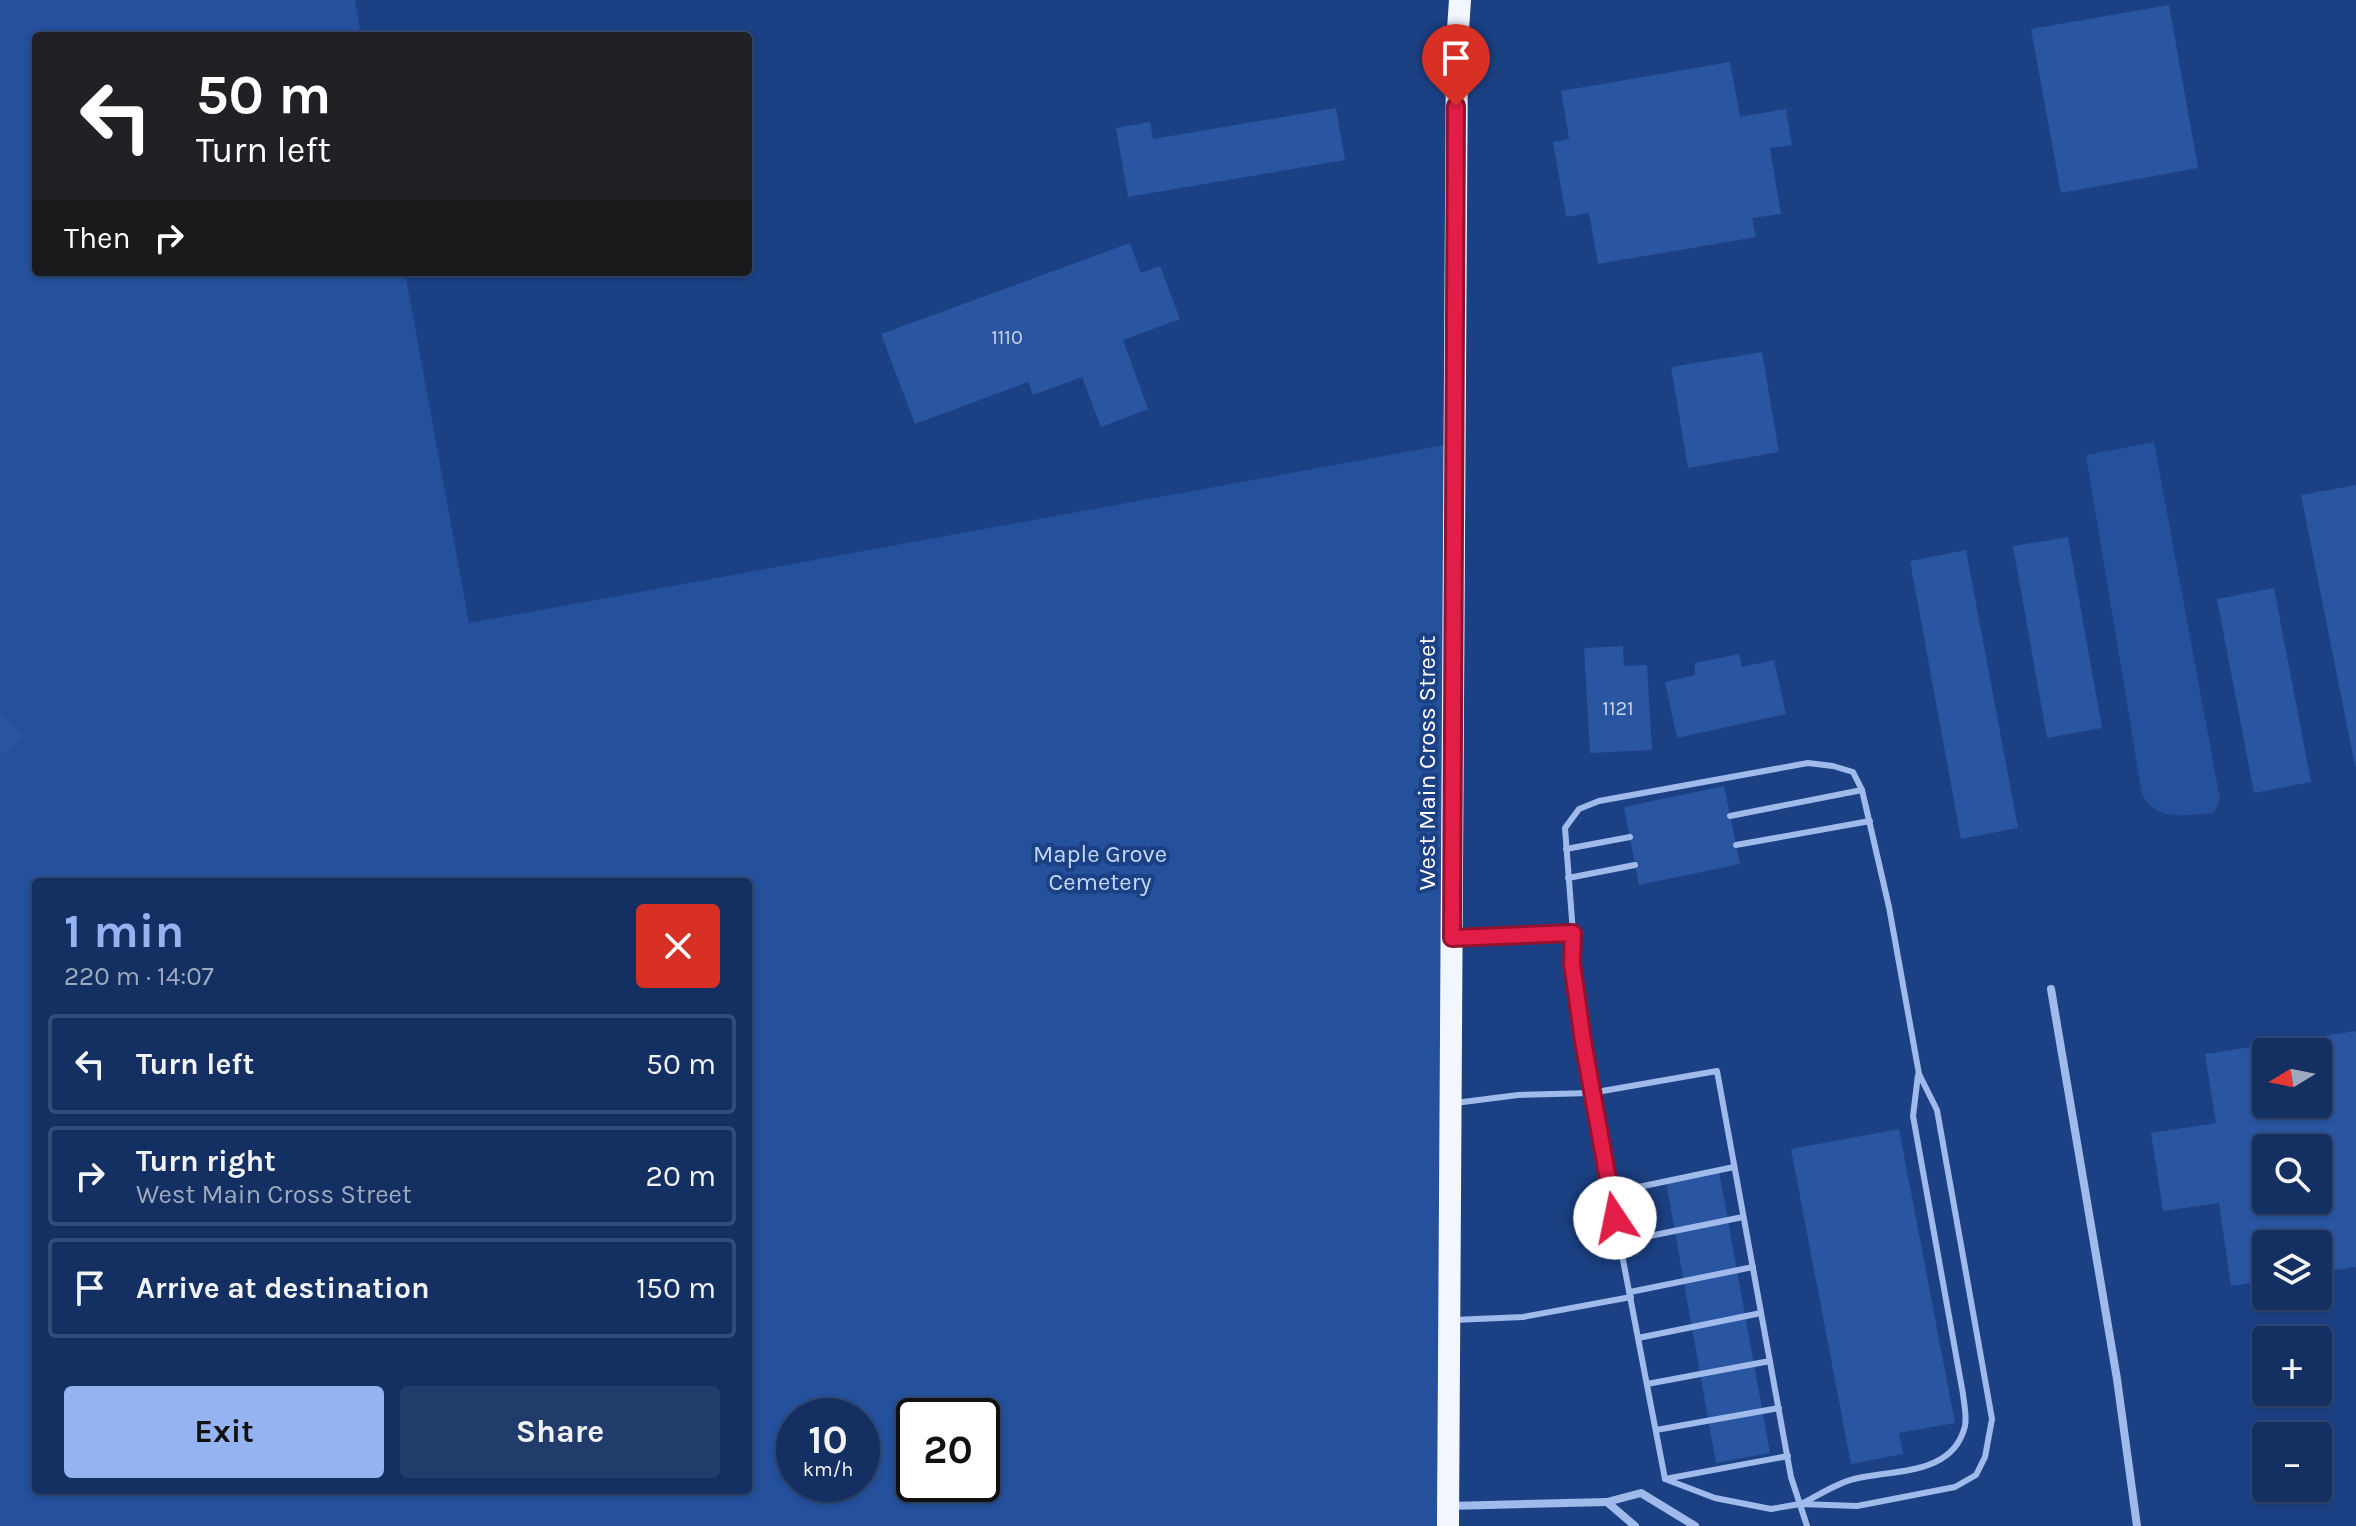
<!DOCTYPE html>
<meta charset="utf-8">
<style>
:root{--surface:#143062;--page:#213c6b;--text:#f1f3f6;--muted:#9da9be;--line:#334b77;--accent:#95b2f1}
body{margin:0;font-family:Karla,sans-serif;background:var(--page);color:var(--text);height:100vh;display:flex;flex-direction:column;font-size:30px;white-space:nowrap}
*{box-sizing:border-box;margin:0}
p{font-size:26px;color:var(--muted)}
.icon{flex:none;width:44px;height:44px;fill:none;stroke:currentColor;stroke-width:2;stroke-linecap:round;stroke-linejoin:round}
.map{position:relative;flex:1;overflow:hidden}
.panel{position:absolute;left:32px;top:878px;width:720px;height:616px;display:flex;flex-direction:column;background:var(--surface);border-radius:8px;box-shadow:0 2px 6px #0004,0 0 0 2px var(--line)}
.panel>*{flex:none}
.guide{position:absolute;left:32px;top:32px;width:720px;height:244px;border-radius:8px;box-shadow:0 2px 6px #0004,0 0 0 2px var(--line);background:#202124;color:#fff;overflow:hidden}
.needle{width:52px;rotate:260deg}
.fabs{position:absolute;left:2252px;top:1038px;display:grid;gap:16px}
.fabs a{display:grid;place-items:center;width:80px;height:80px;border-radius:8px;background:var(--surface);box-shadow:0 2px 6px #0004,0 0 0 2px var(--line);font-size:40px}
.speed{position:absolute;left:776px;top:1398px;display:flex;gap:16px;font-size:40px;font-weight:700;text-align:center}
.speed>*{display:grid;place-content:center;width:104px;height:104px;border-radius:50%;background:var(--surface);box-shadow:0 2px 6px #0004,0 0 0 2px var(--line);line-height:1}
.speed small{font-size:20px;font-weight:400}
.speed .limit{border:4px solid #111;border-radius:12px;background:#fff;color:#111}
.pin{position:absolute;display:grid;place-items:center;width:68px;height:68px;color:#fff;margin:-82px -34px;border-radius:50% 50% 50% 0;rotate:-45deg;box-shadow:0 0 8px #0007}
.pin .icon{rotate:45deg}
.me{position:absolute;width:88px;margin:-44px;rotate:349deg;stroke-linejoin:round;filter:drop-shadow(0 0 6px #0008)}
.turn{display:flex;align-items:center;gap:28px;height:168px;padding:0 32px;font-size:36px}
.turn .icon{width:104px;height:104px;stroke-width:2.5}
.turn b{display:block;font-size:56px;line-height:68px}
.then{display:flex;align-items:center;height:76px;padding:0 32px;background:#0003;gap:16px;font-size:30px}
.round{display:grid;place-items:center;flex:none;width:84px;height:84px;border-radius:8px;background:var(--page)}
.headline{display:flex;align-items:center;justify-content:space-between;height:136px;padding:0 32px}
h1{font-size:48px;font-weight:700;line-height:60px;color:var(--accent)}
.button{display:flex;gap:16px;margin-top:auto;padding:16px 32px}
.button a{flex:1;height:92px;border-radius:8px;background:var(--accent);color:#111;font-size:32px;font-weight:700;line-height:92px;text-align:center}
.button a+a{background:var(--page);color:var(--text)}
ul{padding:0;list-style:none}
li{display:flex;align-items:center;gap:24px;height:100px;margin:0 16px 12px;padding:0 16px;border:4px solid var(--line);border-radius:8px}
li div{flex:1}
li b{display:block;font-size:30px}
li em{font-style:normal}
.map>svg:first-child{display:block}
</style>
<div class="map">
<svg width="2356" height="1526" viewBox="0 0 2356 1526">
<rect width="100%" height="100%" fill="#1b4083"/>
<!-- green -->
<g fill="#24509c" fill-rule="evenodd">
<path d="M0 0H355L361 36H36V272H405L469 623 1455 443 1441 1526H0ZM36 882H748V1490H36ZM794 1416H862V1484H794ZM914 1416H982V1484H914Z"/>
<path d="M2154 442 2220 799 2214 813C2184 815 2160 823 2142 795L2086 455Z"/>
</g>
<!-- building -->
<g fill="#2955a1" fill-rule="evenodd">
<path d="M2169 5 2198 168 2061 193 2031 29Z"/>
<path d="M1730 62 1740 117 1786 109 1792 145 1770 148 1781 214 1752 218 1756 237 1598 264 1589 213 1566 217 1553 142 1569 139 1561 91Z"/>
<path d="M1336 108 1345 160 1128 197 1116 128 1150 122 1153 139Z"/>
<path d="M1130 243 1141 273 1160 266 1180 319 1123 340 1148 409 1101 427 1082 377 1033 395 1028 382 915 424 881 334Z"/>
<path d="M1762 352 1779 452 1688 468 1671 367Z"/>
<path d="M2356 485V766H2355L2301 495Z"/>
<path d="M2068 537 2102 728 2047 738 2013 546Z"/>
<path d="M1966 550 2018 828 1961 839 1910 561Z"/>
<path d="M2274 588 2311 782 2254 793 2217 599Z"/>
<path d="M1623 646 1624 666 1647 665 1652 750 1590 753 1584 648Z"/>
<path d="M1739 654 1742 667 1774 660 1786 714 1677 738 1665 682 1695 675V663Z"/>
<path d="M0 712 22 737 0 756Z"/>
<path d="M1724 786 1740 864 1639 885 1624 807Z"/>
<path d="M2356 1031V1267L2318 1273V1244H2266V1281L2231 1286 2219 1203 2163 1211 2151 1133 2216 1123 2205 1054ZM2266 1052H2318V1104H2266ZM2266 1148H2318V1200H2266Z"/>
<path d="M1899 1129 1955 1423 1899 1433 1903 1454 1851 1464 1791 1149Z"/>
<path d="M1719 1171 1770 1453 1716 1463 1666 1181Z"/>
</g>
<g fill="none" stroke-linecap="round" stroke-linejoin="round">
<!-- service -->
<g stroke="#a0bbeb" stroke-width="6">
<path d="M1808 763 1833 766 1853 772 1862 790 1889 907 1919 1074 1937 1110 1992 1419 1985 1457 1976 1475 1955 1487 1857 1506 1800 1504 1771 1509 1715 1498 1665 1479 1591 1093 1572 963 1573 933 1565 828 1579 809 1599 801Z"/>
<path d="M1730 816 1862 790"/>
<path d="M1736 845 1870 821"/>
<path d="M1566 849 1630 837"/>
<path d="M1568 878 1635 865"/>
<path d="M1457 938 1573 933"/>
<path d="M1455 1103 1518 1095 1591 1093 1717 1071 1791 1477 1807 1526"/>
<path d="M1610 1193 1734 1167"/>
<path d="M1620 1242 1743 1217"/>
<path d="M1630 1292 1753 1267"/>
<path d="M1453 1320 1523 1317 1631 1297"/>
<path d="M1638 1338 1761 1313"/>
<path d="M1647 1384 1770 1361"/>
<path d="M1656 1430 1779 1408"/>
<path d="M1665 1479 1788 1456"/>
<path d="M1803 1503C1819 1495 1837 1483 1854 1479 1894 1469 1953 1476 1965 1426 1967 1416 1964 1404 1963 1394L1913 1116 1918 1075"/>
</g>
<!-- minor -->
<g stroke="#a0bbeb" stroke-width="8">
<path d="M2051 989 2117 1379 2137 1526"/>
<path d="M1449 1506 1607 1502"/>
<path d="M1635 1526 1607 1502 1641 1493 1695 1526"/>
</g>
<!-- trunk -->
<path stroke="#f2f6ff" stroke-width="22" d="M1448 1526 1457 44 1460 0"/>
</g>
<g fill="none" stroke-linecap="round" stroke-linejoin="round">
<!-- route casing -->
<g stroke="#92132f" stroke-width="20">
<path id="route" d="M1456 106 1452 938 1573 933 1572 963 1583 1041 1615 1218"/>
</g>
<!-- route -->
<use href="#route" stroke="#e11d48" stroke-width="14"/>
</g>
<g text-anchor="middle" stroke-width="8" stroke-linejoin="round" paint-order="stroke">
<!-- number labels -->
<g font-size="20" fill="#cad4e8">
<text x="1007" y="344">1110</text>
<text x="1618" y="715">1121</text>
</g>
<!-- street labels -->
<g font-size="24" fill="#fff" stroke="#1b4083">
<text transform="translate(1427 763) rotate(-90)" y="8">West Main Cross Street</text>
</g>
<!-- park labels -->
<g font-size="24" fill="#c4d7f8" stroke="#1b4083">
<text x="1100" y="862">Maple Grove<tspan x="1100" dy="28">Cemetery</tspan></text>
</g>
</g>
</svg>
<div class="fabs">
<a><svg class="needle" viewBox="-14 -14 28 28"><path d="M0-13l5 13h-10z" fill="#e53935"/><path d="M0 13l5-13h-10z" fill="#9da9be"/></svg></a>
<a><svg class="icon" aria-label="search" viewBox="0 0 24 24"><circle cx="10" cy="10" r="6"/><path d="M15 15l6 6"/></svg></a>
<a><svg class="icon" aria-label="layers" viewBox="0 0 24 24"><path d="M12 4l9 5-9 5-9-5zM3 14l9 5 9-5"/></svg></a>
<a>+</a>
<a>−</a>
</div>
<div class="speed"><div>10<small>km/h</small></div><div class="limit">20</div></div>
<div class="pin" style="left:1456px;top:106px;background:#d93025"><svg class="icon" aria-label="arrive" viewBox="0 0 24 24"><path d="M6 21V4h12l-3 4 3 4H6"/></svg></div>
<svg class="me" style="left:1615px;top:1218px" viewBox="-20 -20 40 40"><circle r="19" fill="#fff"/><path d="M0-13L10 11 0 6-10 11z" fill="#e11d48"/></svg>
<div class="guide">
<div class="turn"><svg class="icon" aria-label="left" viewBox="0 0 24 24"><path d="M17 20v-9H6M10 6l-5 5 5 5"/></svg><div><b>50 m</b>Turn left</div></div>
<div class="then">Then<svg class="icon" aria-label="right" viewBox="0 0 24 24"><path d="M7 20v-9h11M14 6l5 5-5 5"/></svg></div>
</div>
<section class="panel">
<div class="headline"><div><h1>1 min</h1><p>220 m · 14:07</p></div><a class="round" style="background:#d93025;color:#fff"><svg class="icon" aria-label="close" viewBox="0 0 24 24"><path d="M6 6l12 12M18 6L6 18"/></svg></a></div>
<ul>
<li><svg class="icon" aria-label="left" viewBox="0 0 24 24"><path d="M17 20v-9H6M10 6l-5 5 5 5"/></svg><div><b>Turn left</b></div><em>50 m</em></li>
<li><svg class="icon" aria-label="right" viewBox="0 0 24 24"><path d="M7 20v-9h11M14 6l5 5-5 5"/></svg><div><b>Turn right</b><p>West Main Cross Street</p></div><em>20 m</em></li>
<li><svg class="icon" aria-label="arrive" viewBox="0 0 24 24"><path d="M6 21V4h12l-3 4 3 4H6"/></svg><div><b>Arrive at destination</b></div><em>150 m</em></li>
</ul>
<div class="button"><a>Exit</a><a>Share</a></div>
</section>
</div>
